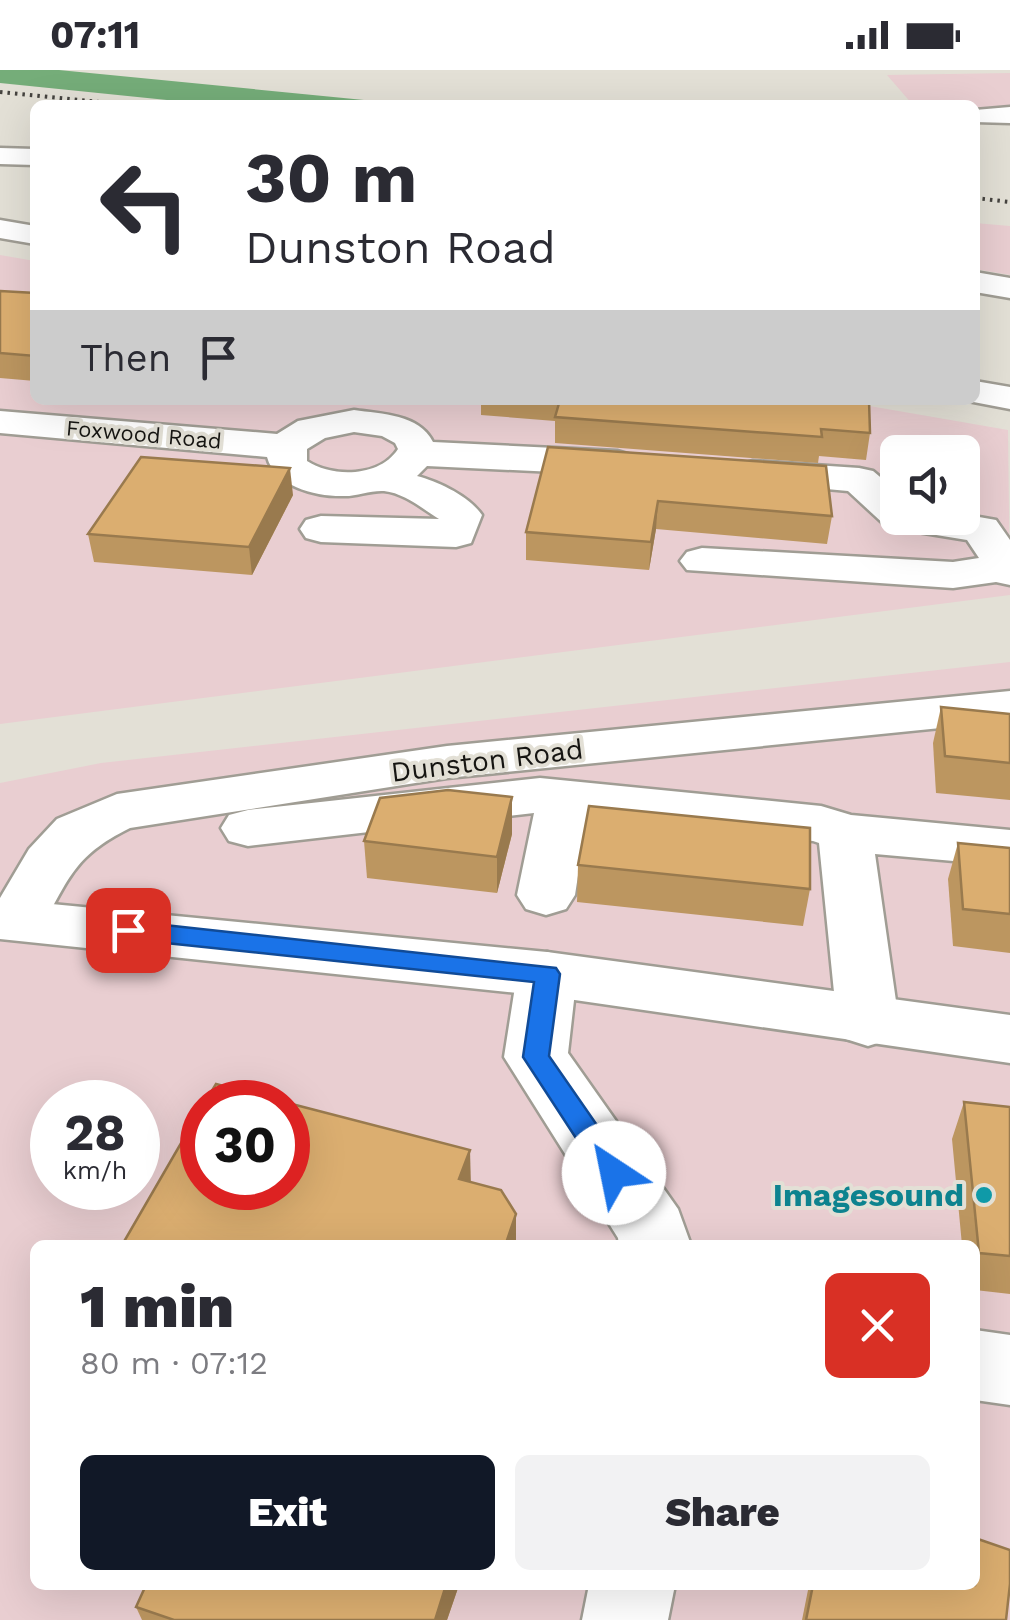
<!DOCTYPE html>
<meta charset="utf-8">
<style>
:root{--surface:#fff;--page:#f2f2f3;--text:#2b2b33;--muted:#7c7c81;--accent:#111827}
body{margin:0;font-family:"Work Sans",sans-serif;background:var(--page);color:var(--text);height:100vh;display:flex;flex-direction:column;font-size:38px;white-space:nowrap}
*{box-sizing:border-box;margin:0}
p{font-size:32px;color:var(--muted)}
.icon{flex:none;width:55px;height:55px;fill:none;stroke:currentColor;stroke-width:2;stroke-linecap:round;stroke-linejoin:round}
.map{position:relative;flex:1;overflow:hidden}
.drawer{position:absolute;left:30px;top:1170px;width:950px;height:350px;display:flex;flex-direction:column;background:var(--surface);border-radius:15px;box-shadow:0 10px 40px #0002}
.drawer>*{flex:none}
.guide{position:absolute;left:30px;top:30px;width:950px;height:305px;border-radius:15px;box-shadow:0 10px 40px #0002;background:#fff;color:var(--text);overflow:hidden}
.buttons{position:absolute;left:880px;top:365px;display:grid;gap:20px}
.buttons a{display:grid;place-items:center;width:100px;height:100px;border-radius:15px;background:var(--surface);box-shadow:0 10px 40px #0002;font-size:50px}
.speed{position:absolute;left:30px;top:1010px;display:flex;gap:20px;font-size:50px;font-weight:700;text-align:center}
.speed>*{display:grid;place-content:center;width:130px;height:130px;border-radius:50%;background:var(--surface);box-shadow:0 10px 40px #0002;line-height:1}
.speed small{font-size:25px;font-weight:400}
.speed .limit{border:15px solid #d22;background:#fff;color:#111}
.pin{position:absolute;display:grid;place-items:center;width:85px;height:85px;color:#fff;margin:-42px;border-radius:20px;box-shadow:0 5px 15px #0006}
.me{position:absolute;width:110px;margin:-55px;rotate:326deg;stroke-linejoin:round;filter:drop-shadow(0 0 8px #0008)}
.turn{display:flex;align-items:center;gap:35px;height:210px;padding:0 50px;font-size:45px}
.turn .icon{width:130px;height:130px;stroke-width:2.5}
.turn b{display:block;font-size:70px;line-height:85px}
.then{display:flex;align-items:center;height:95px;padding:0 50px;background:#0003;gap:20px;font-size:38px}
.round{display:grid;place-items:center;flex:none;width:105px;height:105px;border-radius:15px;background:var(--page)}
.head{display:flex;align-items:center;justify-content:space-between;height:170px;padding:0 50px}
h1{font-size:60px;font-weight:800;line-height:75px}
.cta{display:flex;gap:20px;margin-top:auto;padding:20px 50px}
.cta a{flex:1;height:115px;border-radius:15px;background:var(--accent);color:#fff;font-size:40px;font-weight:800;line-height:115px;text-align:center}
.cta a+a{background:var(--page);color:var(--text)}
.status{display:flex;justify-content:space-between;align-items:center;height:70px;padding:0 50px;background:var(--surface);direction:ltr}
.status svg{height:28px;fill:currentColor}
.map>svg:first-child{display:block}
</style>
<div class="status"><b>07:11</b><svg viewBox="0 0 49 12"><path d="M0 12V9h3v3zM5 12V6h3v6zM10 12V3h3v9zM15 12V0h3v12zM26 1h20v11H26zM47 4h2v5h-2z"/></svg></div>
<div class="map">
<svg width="1010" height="1550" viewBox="0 0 1010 1550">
<rect width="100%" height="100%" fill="#e3e0d6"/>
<!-- industrial -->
<g fill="#e9ced1" fill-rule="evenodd">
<path d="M1010 3V39L975 40V35H913L887 5Z"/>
<path d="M975 153 1010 156V205L975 199Z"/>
<path d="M0 185 35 191V330H835L1008 360 1010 525 0 654ZM898 382H962V448H898Z"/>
<path d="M1010 592V1550H0V713L101 693ZM52 1032H138V1118H52ZM202 1032H288V1118H202ZM35 1175H975V1515H35Z"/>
</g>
<!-- forest -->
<path fill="#75ad79" d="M0 0H59L415 35H216L0 13Z"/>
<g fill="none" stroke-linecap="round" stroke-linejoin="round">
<!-- minor casing -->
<g stroke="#a09d94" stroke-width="5">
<g id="minor">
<path d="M1010 37V53L975 52V40Z"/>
<path d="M354 340C382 344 419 344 433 372L617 381 631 385 637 393 631 401 617 405 427 396 417 406C439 412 469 426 482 445L471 473 456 477 321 472 306 468 300 459 306 450 321 446 439 449C423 439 404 423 384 421 372 420 357 426 345 426 317 427 275 417 267 387L0 363V341L277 364 298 351ZM354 362 382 366 395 373 398 379C380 407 333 408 307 391V379L325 368Z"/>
<path d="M753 391 859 398 873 401 898 422V448H962V444L996 450 1010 470V515L996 512 953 518 687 500 680 491 687 482 702 478 953 492 979 488 967 470 887 457 848 421 739 411 733 403 739 395Z"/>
<path d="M1010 621V651L447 708 130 758C71 787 69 811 38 863L17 869 0 865V828L29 779 57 749 117 724 447 676Z"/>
<path d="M540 708 821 736 851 745 1010 760V796L875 784 899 952 890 969 868 976 846 969 837 952 819 773 813 771 587 747 575 825 566 839 546 845 526 839 517 825 534 743 248 776 229 771 221 758 229 745 248 740Z"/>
<path d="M547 882 568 888 577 904 568 983 678 1139 691 1175H619L618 1168 504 987 517 904 526 888Z"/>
<path d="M975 1260 1010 1265V1335L975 1330Z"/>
<path d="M589 1515H675L668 1550H582Z"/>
</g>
</g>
<!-- major casing -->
<g stroke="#a09d94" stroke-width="5">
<g id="major">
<path d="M0 78 35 79V95L0 94Z"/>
<path d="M975 202 1010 208V228L975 222Z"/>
<path d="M0 829 547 882 1010 945V993L547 926 0 869Z"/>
</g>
</g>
<!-- highway casing -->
<g stroke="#a09d94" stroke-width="5">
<g id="highway">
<path d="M0 150 35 156V174L0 168Z"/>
<path d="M975 311 1010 317V339L963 330H975Z"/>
</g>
</g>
<!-- minor -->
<use href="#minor" fill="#fff" fill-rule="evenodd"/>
<!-- major -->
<use href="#major" fill="#fff" fill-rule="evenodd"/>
<!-- highway -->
<use href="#highway" fill="#fff" fill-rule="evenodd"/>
<!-- rail -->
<g stroke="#45433f" stroke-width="4" stroke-dasharray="2.5 5" stroke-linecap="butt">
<path d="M0 22 129 35"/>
<path d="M975 128 1010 132"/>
</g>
</g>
<!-- wall -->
<g fill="#bc9660">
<path d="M0 221 35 223V311L0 308Z"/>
<path d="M481 330H869L870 363 866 390 819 386 818 393 555 373V351L481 345Z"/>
<path d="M548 377 832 446 827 474 656 459 649 500 526 490V462Z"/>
<path d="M293 425 252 505 94 492 88 464Z"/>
<path d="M941 637 1010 644V730L936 723 933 673Z"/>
<path d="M512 727V764L497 823 367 808 364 771Z"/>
<path d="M958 773 1010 778V883L953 876 948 809Z"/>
<path d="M578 795 810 819 803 856 577 832Z"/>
<path d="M964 1032 1010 1037V1224L975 1220V1175H962L952 1069Z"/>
<path d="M146 1515H459L447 1550H142L136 1537Z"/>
<path d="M809 1515H975L1006 1550H802Z"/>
</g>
<!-- shaded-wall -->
<g fill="#997a4e">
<path d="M290 398 293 425 252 505 249 477Z"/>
<path d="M658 431 656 459 649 500 651 472Z"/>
<path d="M512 727V764L497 823V787Z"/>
<path d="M470 1080 471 1117 459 1109Z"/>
<path d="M516 1144V1175H506Z"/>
<path d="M446 1515H459L447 1550H435Z"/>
</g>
<!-- building -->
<g fill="#dbae70" stroke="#997a4e" stroke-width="2.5">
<path d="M0 221 35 223V286L0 283Z"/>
<path d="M560 330H869L870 363 821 359 822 367 555 347Z"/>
<path d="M548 377 826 396 832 446 658 431 651 472 526 462Z"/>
<path d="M141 387 290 398 249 477 88 464Z"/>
<path d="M941 637 1010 644V693L945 686Z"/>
<path d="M448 720 512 727 497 787 364 771 380 728Z"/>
<path d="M589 736 810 758V819L578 795Z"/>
<path d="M958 773 1010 778V844L963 839Z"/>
<path d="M216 1014 286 1032H205Z"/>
<path d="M964 1032 1010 1037V1186L979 1183Z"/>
<path d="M288 1033 470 1080 459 1109 501 1120 516 1144 506 1173 515 1175H122L202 1037V1118H288Z"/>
<path d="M975 1468 1010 1480V1514L1006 1550H806L813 1515H975Z"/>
<path d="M146 1515H446L435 1550H174L136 1537Z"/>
</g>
<!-- route -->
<path fill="#1a73e8" stroke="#114b97" stroke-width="2.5" d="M128 851 556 898 560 904 549 986 624 1094 628 1103 624 1111 614 1115 604 1111 523 987 534 912 128 869 116 860Z"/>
<!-- markers -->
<circle fill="#0f9aa8" stroke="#e3e0d6" stroke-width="4" cx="984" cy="1125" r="10"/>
<g text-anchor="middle" stroke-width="8" stroke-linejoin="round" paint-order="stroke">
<!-- far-street labels -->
<g font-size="22" fill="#161512" stroke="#e3e0d6">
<text transform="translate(144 364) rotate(5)" y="8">Foxwood Road</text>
</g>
<!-- street labels -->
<g font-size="28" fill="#161512" stroke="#e3e0d6">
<text transform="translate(487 690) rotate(-7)" y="10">Dunston Road</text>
</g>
<!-- near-culture labels -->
<g font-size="32" font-weight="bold" fill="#0d838f" stroke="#e3e0d6" text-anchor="end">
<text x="964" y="1136">Imagesound</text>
</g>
</g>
</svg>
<div class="buttons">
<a><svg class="icon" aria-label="sound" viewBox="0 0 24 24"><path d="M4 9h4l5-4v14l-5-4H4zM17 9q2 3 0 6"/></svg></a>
</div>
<div class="speed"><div>28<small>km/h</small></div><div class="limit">30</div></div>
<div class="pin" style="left:128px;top:860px;background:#d93025"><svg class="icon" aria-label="arrive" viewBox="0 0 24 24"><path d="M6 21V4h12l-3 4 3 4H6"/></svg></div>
<svg class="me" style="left:614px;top:1103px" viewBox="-20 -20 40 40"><circle r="19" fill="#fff"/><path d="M0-13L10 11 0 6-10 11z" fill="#1a73e8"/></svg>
<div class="guide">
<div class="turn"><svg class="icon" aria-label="left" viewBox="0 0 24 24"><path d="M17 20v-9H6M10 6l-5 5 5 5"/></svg><div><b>30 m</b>Dunston Road</div></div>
<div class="then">Then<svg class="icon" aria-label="arrive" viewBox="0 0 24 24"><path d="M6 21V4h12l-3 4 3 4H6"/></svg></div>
</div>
<section class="drawer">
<div class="head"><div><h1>1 min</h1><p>80 m · 07:12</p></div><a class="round" style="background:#d93025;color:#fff"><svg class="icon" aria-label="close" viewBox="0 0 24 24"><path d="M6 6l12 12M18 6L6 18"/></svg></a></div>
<div class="cta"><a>Exit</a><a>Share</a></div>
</section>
</div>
